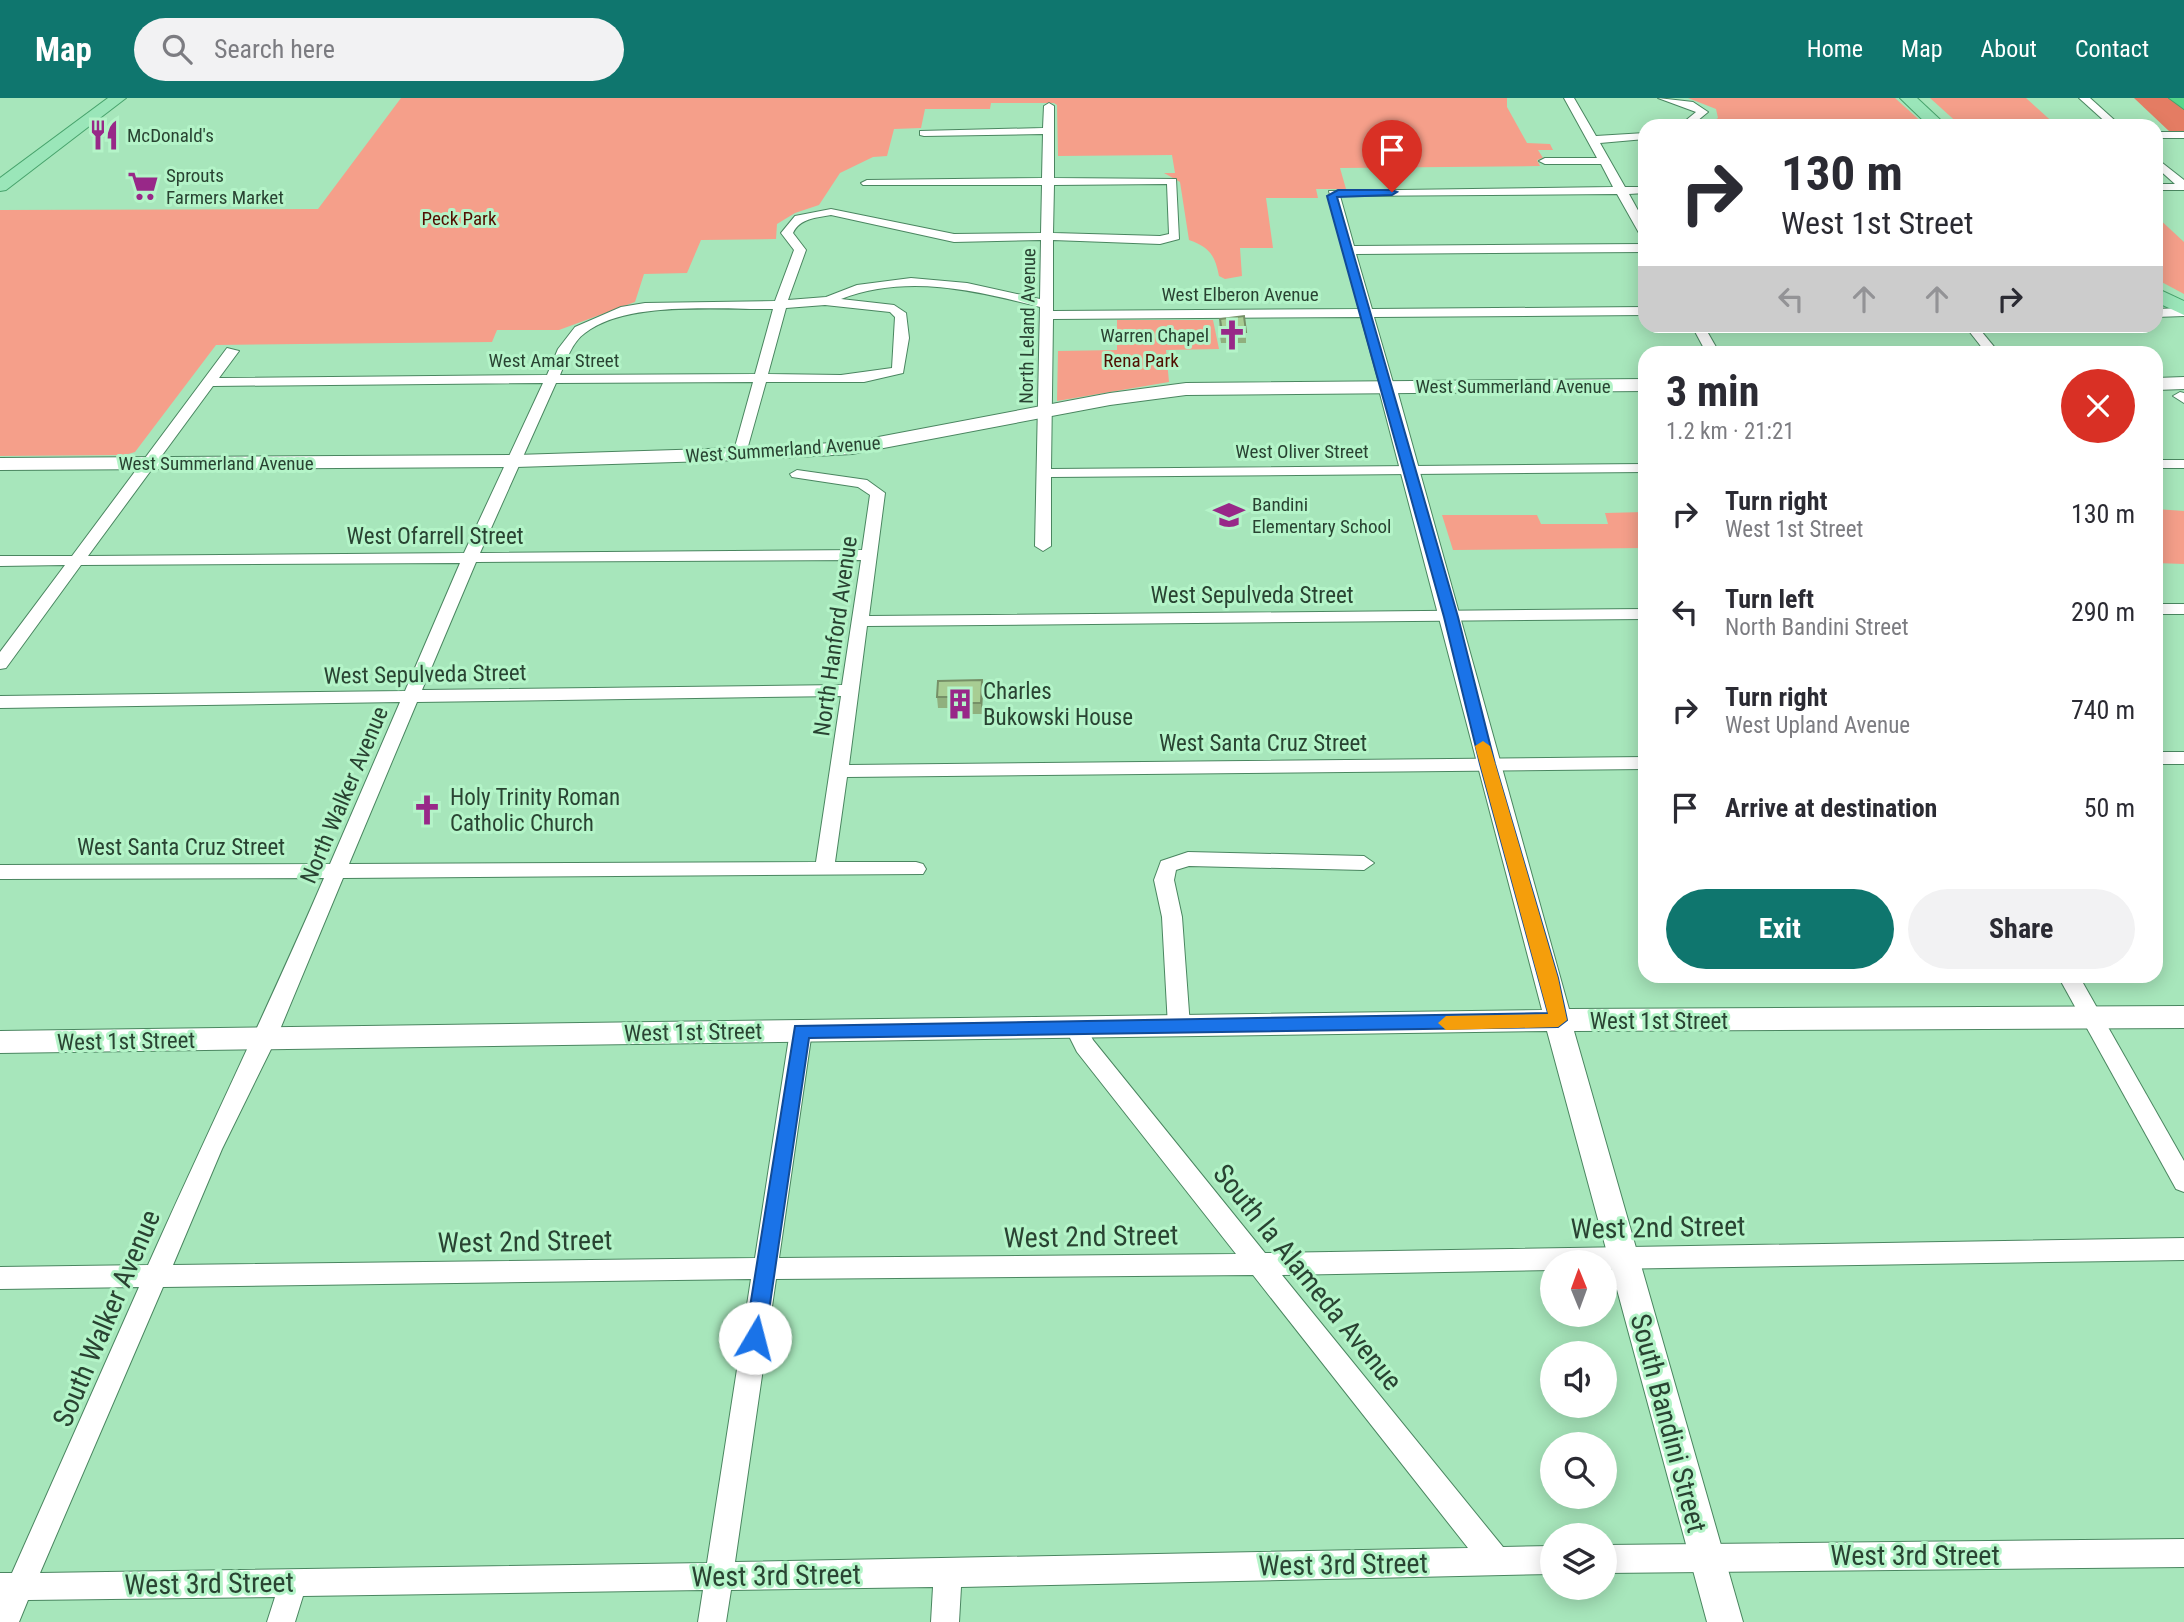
<!DOCTYPE html>
<meta charset="utf-8">
<style>
:root{--surface:#fff;--page:#f2f2f3;--text:#2b2b33;--muted:#7c7c81;--accent:#0f766e}
body{margin:0;font-family:"Roboto Condensed",sans-serif;background:var(--page);color:var(--text);height:100vh;display:flex;flex-direction:column;font-size:26px;white-space:nowrap}
*{box-sizing:border-box;margin:0}
p{font-size:23px;color:var(--muted)}
.icon{flex:none;width:38px;height:38px;fill:none;stroke:currentColor;stroke-width:2;stroke-linecap:round;stroke-linejoin:round}
.map{position:relative;flex:1;overflow:hidden}
.details{position:absolute;left:1638px;top:248px;width:525px;height:637px;display:flex;flex-direction:column;background:var(--surface);border-radius:21px;box-shadow:0 4px 18px #0003}
.details>*{flex:none}
.banner{position:absolute;left:1638px;top:21px;width:525px;height:214px;border-radius:21px;box-shadow:0 4px 18px #0003;background:#fff;color:var(--text);overflow:hidden}
.needle{width:46px;rotate:359deg}
.tools{position:absolute;left:1540px;top:1152px;display:grid;gap:14px}
.tools a{display:grid;place-items:center;width:77px;height:77px;border-radius:50%;background:var(--surface);box-shadow:0 4px 18px #0003;font-size:35px}
.pin{position:absolute;display:grid;place-items:center;width:60px;height:60px;color:#fff;margin:-72px -30px;border-radius:50% 50% 50% 0;rotate:-45deg;box-shadow:0 0 7px #0007}
.pin .icon{rotate:45deg}
.me{position:absolute;width:77px;margin:-38px;rotate:8deg;stroke-linejoin:round;filter:drop-shadow(0 0 5px #0008)}
.turn{display:flex;align-items:center;gap:24px;height:147px;padding:0 28px;font-size:32px}
.turn .icon{width:91px;height:91px;stroke-width:2.5}
.turn b{display:block;font-size:49px;line-height:60px}
.lanes{display:flex;align-items:center;height:66px;padding:0 28px;background:#0003;justify-content:center;gap:35px;direction:ltr}
.lanes .off{opacity:.35}
.round{display:grid;place-items:center;flex:none;width:74px;height:74px;border-radius:37px;background:var(--page)}
.headline{display:flex;align-items:center;justify-content:space-between;height:119px;padding:0 28px}
h1{font-size:42px;font-weight:700;line-height:52px}
.button{display:flex;gap:14px;margin-top:auto;padding:14px 28px}
.button a{flex:1;height:80px;border-radius:42px;background:var(--accent);color:#fff;font-size:28px;font-weight:700;line-height:80px;text-align:center}
.button a+a{background:var(--page);color:var(--text)}
ul{padding:0;list-style:none}
li{display:flex;align-items:center;gap:21px;height:98px;padding:0 28px}
li div{flex:1}
li b{display:block;font-size:26px}
li em{font-style:normal}
header{display:flex;align-items:center;gap:42px;box-sizing:border-box;height:98px;padding:0 35px;background:var(--accent);color:#fff}
header strong{font-size:33px}
nav{display:flex;gap:38px;margin-inline-start:auto;font-size:24px}
.search{width:490px;height:63px;background:var(--page);display:flex;align-items:center;gap:18px;box-sizing:border-box;padding:0 24px;border-radius:38px;color:var(--muted);font-size:26px}
.map>svg:first-child{display:block}
</style>
<header>
<strong>Map</strong>
<div class="search"><svg class="icon" aria-label="search" viewBox="0 0 24 24"><circle cx="10" cy="10" r="6"/><path d="M15 15l6 6"/></svg>Search here</div>
<nav><a>Home</a><a>Map</a><a>About</a><a>Contact</a></nav>
</header>
<div class="map">
<svg width="2184" height="1524" viewBox="0 0 2184 1524">
<rect width="100%" height="100%" fill="#a7e6bb"/>
<!-- green -->
<g fill="#f59f8a">
<path d="M401 0H1507V9L1527 45 1550 46 1553 52H1538L1543 60 1537 62 1540 68 1340 70 1346 91H1316L1318 100H1266L1273 150H1240L1242 178 1225 181 1219 178C1215 157 1209 149 1189 142L1180 84 1164 75H1175L1172 57 1058 58 1057 7 1054 5H991L990 11H925L921 30 894 31 887 58 873 59 840 75 819 107 795 115 777 126 776 141 701 142 687 175 644 176 635 204 559 232H497L492 244 216 247 135 354 125 357 0 358V112L318 111Z"/>
<path d="M1688 0H1895L1926 28H1705L1718 20 1716 11Z"/>
<path d="M1930 0H2026L2057 28H1961Z"/>
<path d="M2156 118 2184 144V196L2156 181Z"/>
<path d="M1117 222H1213L1219 251 1166 252 1169 284 1057 303 1058 253 1117 252Z"/>
<path d="M2156 411 2184 413V466L2156 465Z"/>
<path d="M1645 414V450L1453 452 1442 417H1537L1541 426H1608L1605 415Z"/>
</g>
<!-- forest -->
<path fill="#e47c63" d="M2134 0H2173L2184 8V33L2170 34Z"/>
<g fill="none" stroke-linecap="round" stroke-linejoin="round">
<!-- minor casing -->
<g stroke="#4a8660" stroke-width="2">
<g id="minor">
<path d="M1564 0H1574L1596 38 1645 35V41L1600 45 1625 89H1645V95L1629 96 1645 125V139L1639 135 1617 96 1340 98 1354 148 1645 146V154L1356 156 1372 211 1645 209V217L1374 219 1394 288 1387 292 1380 288 1361 219 1053 221 1051 371 1645 366V374L1051 379V448L1043 453 1035 448 1040 209C974 192 906 176 841 201L894 207 906 215 909 240 903 275 864 284H766L745 359 740 360 733 356 753 284 556 285 480 455 862 452 870 397 858 389 792 379 790 376 797 372 867 382 885 395 869 518 1645 511V521L867 528 849 667 1645 659V671L847 679 835 764H916L923 766 926 771 923 776 343 780 276 941 222 1051 173 1167 755 1160 790 933 793 927 801 925 809 927 812 933 779 1160 1236 1156 1077 954 1065 930 1068 924 1076 922 1084 924 1093 942 1265 1155 2184 1140V1162L1605 1171V1164H1552V1172L1282 1177 1503 1449 1552 1448V1476L961 1489 959 1524H931L933 1489 731 1492 726 1524H698L703 1492 303 1498 295 1524H267L275 1499 28 1502 19 1524H0V1475H12L139 1189 0 1191V1169L148 1167C206 1037 268 910 324 780L0 781V767L330 766 400 604 0 610V598L405 593 460 465 81 467 6 570 0 571V554L65 467 0 468V458H72L227 250 239 253 219 280 547 277 558 251 575 229 621 209 645 205 775 203 794 152 781 135 795 118 831 111 954 136 1041 135 1042 87H863L861 85 867 82 1042 80 1043 36 924 38 920 37V33L1043 30 1044 8 1049 5 1054 8V80L1176 81 1179 141 1160 146 1053 142V213L1359 211 1329 93 1613 89 1601 66H1545L1539 63 1545 60H1597ZM1167 86 1169 136 1160 138 1053 135 1054 87ZM831 117 954 144 1041 142 1040 201 967 185 911 180 857 187 826 199 788 202 806 152 793 135C800 120 816 120 831 117ZM825 207 890 214 895 219 892 270 841 277 768 276 786 210ZM773 211 755 276 560 277C566 263 572 244 585 235 628 202 720 212 773 211ZM543 285 464 455 88 458 213 288ZM861 462 842 587 422 592 476 464ZM841 598 816 764 349 766 417 604ZM1253 1177 1468 1450 735 1464 776 1181ZM751 1181 707 1465 40 1475 163 1189Z"/>
<path d="M1658 0 1693 4 1708 14 1691 28H1679L1696 14Z"/>
<path d="M2079 0H2090L2121 28H2110Z"/>
<rect x="2156" y="34" width="28" height="6"/>
<path d="M2156 60 2184 82V92H2156V86H2175L2156 69Z"/>
<path d="M2184 210V218L2156 219V211Z"/>
<path d="M1692 228H1704L1720 256H1707Z"/>
<path d="M1965 228H1977L2000 256H1987Z"/>
<path d="M2180 294 2184 295V305L2173 298Z"/>
<rect x="2156" y="362" width="28" height="8"/>
<rect x="2156" y="506" width="28" height="10"/>
<rect x="2156" y="654" width="28" height="12"/>
<path d="M1188 754 1364 758 1374 765 1364 772 1189 768 1176 772 1174 782 1182 819 1190 928 1186 934 1179 936 1172 934 1168 928 1162 819 1154 782 1161 763Z"/>
<path d="M2058 878H2079L2184 1063V1094L2176 1091Z"/>
<path d="M2184 1441V1469L1605 1475V1447Z"/>
</g>
</g>
<!-- tertiary casing -->
<g stroke="#4a8660" stroke-width="2">
<path id="tertiary" d="M1387 283 1396 288 1569 911 2184 908V930L1574 933 1743 1524H1707L1547 933 0 955V933L1542 912 1378 288Z"/>
</g>
<!-- secondary casing -->
<g stroke="#4a8660" stroke-width="2">
<g id="secondary">
<path d="M2184 279V291L2156 292V280Z"/>
<path d="M1645 281V293L1186 297 1110 307 852 356 740 362 516 369 0 372V360L516 357 740 350 852 344 1110 295 1186 285Z"/>
</g>
</g>
<!-- primary casing -->
<g stroke="#47a36c" stroke-width="2">
<g id="primary">
<path d="M108 0H126L6 92 0 93V80Z"/>
<path d="M1900 0H1917L1947 28H1929Z"/>
<path d="M2156 190 2184 203V217L2156 204Z"/>
</g>
</g>
<!-- motorway casing -->
<g stroke="#47a36c" stroke-width="2">
<path id="motorway" d="M2169 0H2184V11Z"/>
</g>
<!-- minor -->
<use href="#minor" fill="#fff" fill-rule="evenodd"/>
<!-- tertiary -->
<use href="#tertiary" fill="#fff" fill-rule="evenodd"/>
<!-- secondary -->
<use href="#secondary" fill="#fff" fill-rule="evenodd"/>
<!-- primary -->
<use href="#primary" fill="#9ae6b9" fill-rule="evenodd"/>
<!-- motorway -->
<use href="#motorway" fill="#57d68b" fill-rule="evenodd"/>
</g>
<!-- wall -->
<g fill="#90b07e">
<path d="M1220 221 1246 234V245H1221L1219 231Z"/>
<path d="M982 582V616H958L957 610H938L937 599Z"/>
</g>
<!-- shaded-wall -->
<path fill="#769067" d="M982 582 983 594 982 616 981 605Z"/>
<!-- building -->
<g fill="#a8cd93" stroke="#769067" stroke-width="2">
<path d="M1244 218 1246 234H1222L1220 221Z"/>
<path d="M982 582 981 605H957V599H937L938 583Z"/>
</g>
<!-- route -->
<path fill="#1a73e8" stroke="#114b97" stroke-width="2" d="M1338 92H1392L1397 94 1392 97 1337 99 1458 519 1495 666 1558 880 1567 922 1558 929 809 940 765 1240 762 1247 755 1249 748 1247 745 1240 795 928 1548 915 1480 666 1444 519 1327 98Z"/>
<!-- slow -->
<path fill="#f59e0b" d="M1483 643 1490 648 1558 880 1567 922 1558 929 1446 932 1438 925 1446 918 1548 916 1475 648Z"/>
<!-- icons -->
<defs>
<g id="restaurant-bare" transform="scale(2.415)"><path d="M-5-6h1v4h1v-4h1v4h1v-4h1v5L-1.5 .5V6h-2V.5L-5-1ZM5-6V6H3V1.5H1.5Q1.5-4 5-6Z" fill="#982888" stroke="#b4f4c8" stroke-width="2.5" paint-order="stroke"/></g>
<g id="supermarket-bare" transform="scale(2.415)"><path d="M-6-5.5h2.5l.6 2H6L4.5 2H-2.5L-4.4-4H-6ZM-1.5 3.2a1.3 1.3 0 1 0 .1 0ZM3 3.2a1.3 1.3 0 1 0 .1 0Z" fill="#982888" stroke="#b4f4c8" stroke-width="2.5" paint-order="stroke"/></g>
<g id="church-bare" transform="scale(2.415)"><path d="M-1.2-6h2.4v3.5h3.3v2.4h-3.3V6h-2.4V-.1h-3.3v-2.4h3.3Z" fill="#982888" stroke="#b4f4c8" stroke-width="2.5" paint-order="stroke"/></g>
<g id="school-bare" transform="scale(2.415)"><path d="M0-5L7-2L0 1L-7-2ZM-4 1L0 2.5L4 1V4Q0 6-4 4Z" fill="#982888" stroke="#b4f4c8" stroke-width="2.5" paint-order="stroke"/></g>
<g id="building-bare" transform="scale(2.415)"><path d="M-4-6H4V6H1V3H-1V6H-4ZM-2.5-4.3h1.7v1.8h-1.7ZM.8-4.3h1.7v1.8H.8ZM-2.5-1h1.7V.8h-1.7ZM.8-1h1.7V.8H.8Z" fill="#982888" stroke="#b4f4c8" stroke-width="2.5" paint-order="stroke"/></g>
</defs>
<g fill-rule="evenodd">
<use href="#restaurant-bare" x="104" y="37"/>
<use href="#supermarket-bare" x="143" y="88"/>
<use href="#church-bare" x="1232" y="237"/>
<use href="#school-bare" x="1229" y="417"/>
<use href="#building-bare" x="960" y="606"/>
<use href="#church-bare" x="427" y="712"/>
</g>
<g text-anchor="middle" stroke-width="6" stroke-linejoin="round" paint-order="stroke">
<!-- far-poi labels -->
<g font-size="19" fill="#294332" stroke="#b4f4c8" text-anchor="start">
<text x="127" y="44">McDonald's</text>
<text x="166" y="84">Sprouts<tspan x="166" dy="22">Farmers Market</tspan></text>
<text x="1209" y="244" text-anchor="end">Warren Chapel</text>
<text x="1252" y="413">Bandini<tspan x="1252" dy="22">Elementary School</tspan></text>
</g>
<!-- far-park labels -->
<g font-size="19" fill="#510f01" stroke="#b4f4c8">
<text x="459" y="127">Peck Park</text>
<text x="1141" y="269">Rena Park</text>
</g>
<!-- far-street labels -->
<g font-size="19" fill="#294332" stroke="#b4f4c8">
<text x="1240" y="203">West Elberon Avenue</text>
<text transform="translate(1027 228) rotate(-89)" y="7">North Leland Avenue</text>
<text x="554" y="269">West Amar Street</text>
<text x="1513" y="295">West Summerland Avenue</text>
<text transform="translate(783 351) rotate(-4)" y="7">West Summerland Avenue</text>
<text x="1302" y="360">West Oliver Street</text>
<text x="216" y="372">West Summerland Avenue</text>
</g>
<!-- street labels -->
<g font-size="23" fill="#294332" stroke="#b4f4c8">
<text x="435" y="446">West Ofarrell Street</text>
<text x="1252" y="505">West Sepulveda Street</text>
<text transform="translate(835 538) rotate(-82)" y="8">North Hanford Avenue</text>
<text transform="translate(425 576) rotate(-1)" y="8">West Sepulveda Street</text>
<text x="1263" y="653">West Santa Cruz Street</text>
<text transform="translate(344 697) rotate(-67)" y="8">North Walker Avenue</text>
<text x="181" y="757">West Santa Cruz Street</text>
<text x="1659" y="931">West 1st Street</text>
<text transform="translate(693 934) rotate(-1)" y="8">West 1st Street</text>
<text transform="translate(126 943) rotate(-1)" y="8">West 1st Street</text>
</g>
<!-- poi labels -->
<g font-size="23" fill="#294332" stroke="#b4f4c8" text-anchor="start">
<text x="983" y="601">Charles<tspan x="983" dy="26">Bukowski House</tspan></text>
<text x="450" y="707">Holy Trinity Roman<tspan x="450" dy="26">Catholic Church</tspan></text>
</g>
<!-- near-street labels -->
<g font-size="28" fill="#294332" stroke="#b4f4c8">
<text transform="translate(1658 1129) rotate(-1)" y="10">West 2nd Street</text>
<text transform="translate(1091 1138) rotate(-1)" y="10">West 2nd Street</text>
<text transform="translate(525 1143) rotate(-1)" y="10">West 2nd Street</text>
<text transform="translate(1308 1179) rotate(51)" y="10">South la Alameda Avenue</text>
<text transform="translate(106 1220) rotate(-67)" y="10">South Walker Avenue</text>
<text transform="translate(1669 1325) rotate(75)" y="10">South Bandini Street</text>
<text x="1915" y="1467">West 3rd Street</text>
<text transform="translate(1343 1466) rotate(-1)" y="10">West 3rd Street</text>
<text transform="translate(776 1477) rotate(-1)" y="10">West 3rd Street</text>
<text transform="translate(209 1485) rotate(-1)" y="10">West 3rd Street</text>
</g>
</g>
</svg>
<div class="tools">
<a><svg class="needle" viewBox="-14 -14 28 28"><path d="M0-13l5 13h-10z" fill="#e53935"/><path d="M0 13l5-13h-10z" fill="#7c7c81"/></svg></a>
<a><svg class="icon" aria-label="sound" viewBox="0 0 24 24"><path d="M4 9h4l5-4v14l-5-4H4zM17 9q2 3 0 6"/></svg></a>
<a><svg class="icon" aria-label="search" viewBox="0 0 24 24"><circle cx="10" cy="10" r="6"/><path d="M15 15l6 6"/></svg></a>
<a><svg class="icon" aria-label="layers" viewBox="0 0 24 24"><path d="M12 4l9 5-9 5-9-5zM3 14l9 5 9-5"/></svg></a>
</div>
<div class="pin" style="left:1392px;top:94px;background:#d93025"><svg class="icon" aria-label="arrive" viewBox="0 0 24 24"><path d="M6 21V4h12l-3 4 3 4H6"/></svg></div>
<svg class="me" style="left:755px;top:1240px" viewBox="-20 -20 40 40"><circle r="19" fill="#fff"/><path d="M0-13L10 11 0 6-10 11z" fill="#1a73e8"/></svg>
<div class="banner">
<div class="turn"><svg class="icon" aria-label="right" viewBox="0 0 24 24"><path d="M7 20v-9h11M14 6l5 5-5 5"/></svg><div><b>130 m</b>West 1st Street</div></div>
<div class="lanes"><svg class="icon off" aria-label="left" viewBox="0 0 24 24"><path d="M17 20v-9H6M10 6l-5 5 5 5"/></svg><svg class="icon off" aria-label="ahead" viewBox="0 0 24 24"><path d="M12 20V5M6 11l6-6 6 6"/></svg><svg class="icon off" aria-label="ahead" viewBox="0 0 24 24"><path d="M12 20V5M6 11l6-6 6 6"/></svg><svg class="icon" aria-label="right" viewBox="0 0 24 24"><path d="M7 20v-9h11M14 6l5 5-5 5"/></svg></div>
</div>
<section class="details">
<div class="headline"><div><h1>3 min</h1><p>1.2 km · 21:21</p></div><a class="round" style="background:#d93025;color:#fff"><svg class="icon" aria-label="close" viewBox="0 0 24 24"><path d="M6 6l12 12M18 6L6 18"/></svg></a></div>
<ul>
<li><svg class="icon" aria-label="right" viewBox="0 0 24 24"><path d="M7 20v-9h11M14 6l5 5-5 5"/></svg><div><b>Turn right</b><p>West 1st Street</p></div><em>130 m</em></li>
<li><svg class="icon" aria-label="left" viewBox="0 0 24 24"><path d="M17 20v-9H6M10 6l-5 5 5 5"/></svg><div><b>Turn left</b><p>North Bandini Street</p></div><em>290 m</em></li>
<li><svg class="icon" aria-label="right" viewBox="0 0 24 24"><path d="M7 20v-9h11M14 6l5 5-5 5"/></svg><div><b>Turn right</b><p>West Upland Avenue</p></div><em>740 m</em></li>
<li><svg class="icon" aria-label="arrive" viewBox="0 0 24 24"><path d="M6 21V4h12l-3 4 3 4H6"/></svg><div><b>Arrive at destination</b></div><em>50 m</em></li>
</ul>
<div class="button"><a>Exit</a><a>Share</a></div>
</section>
</div>
